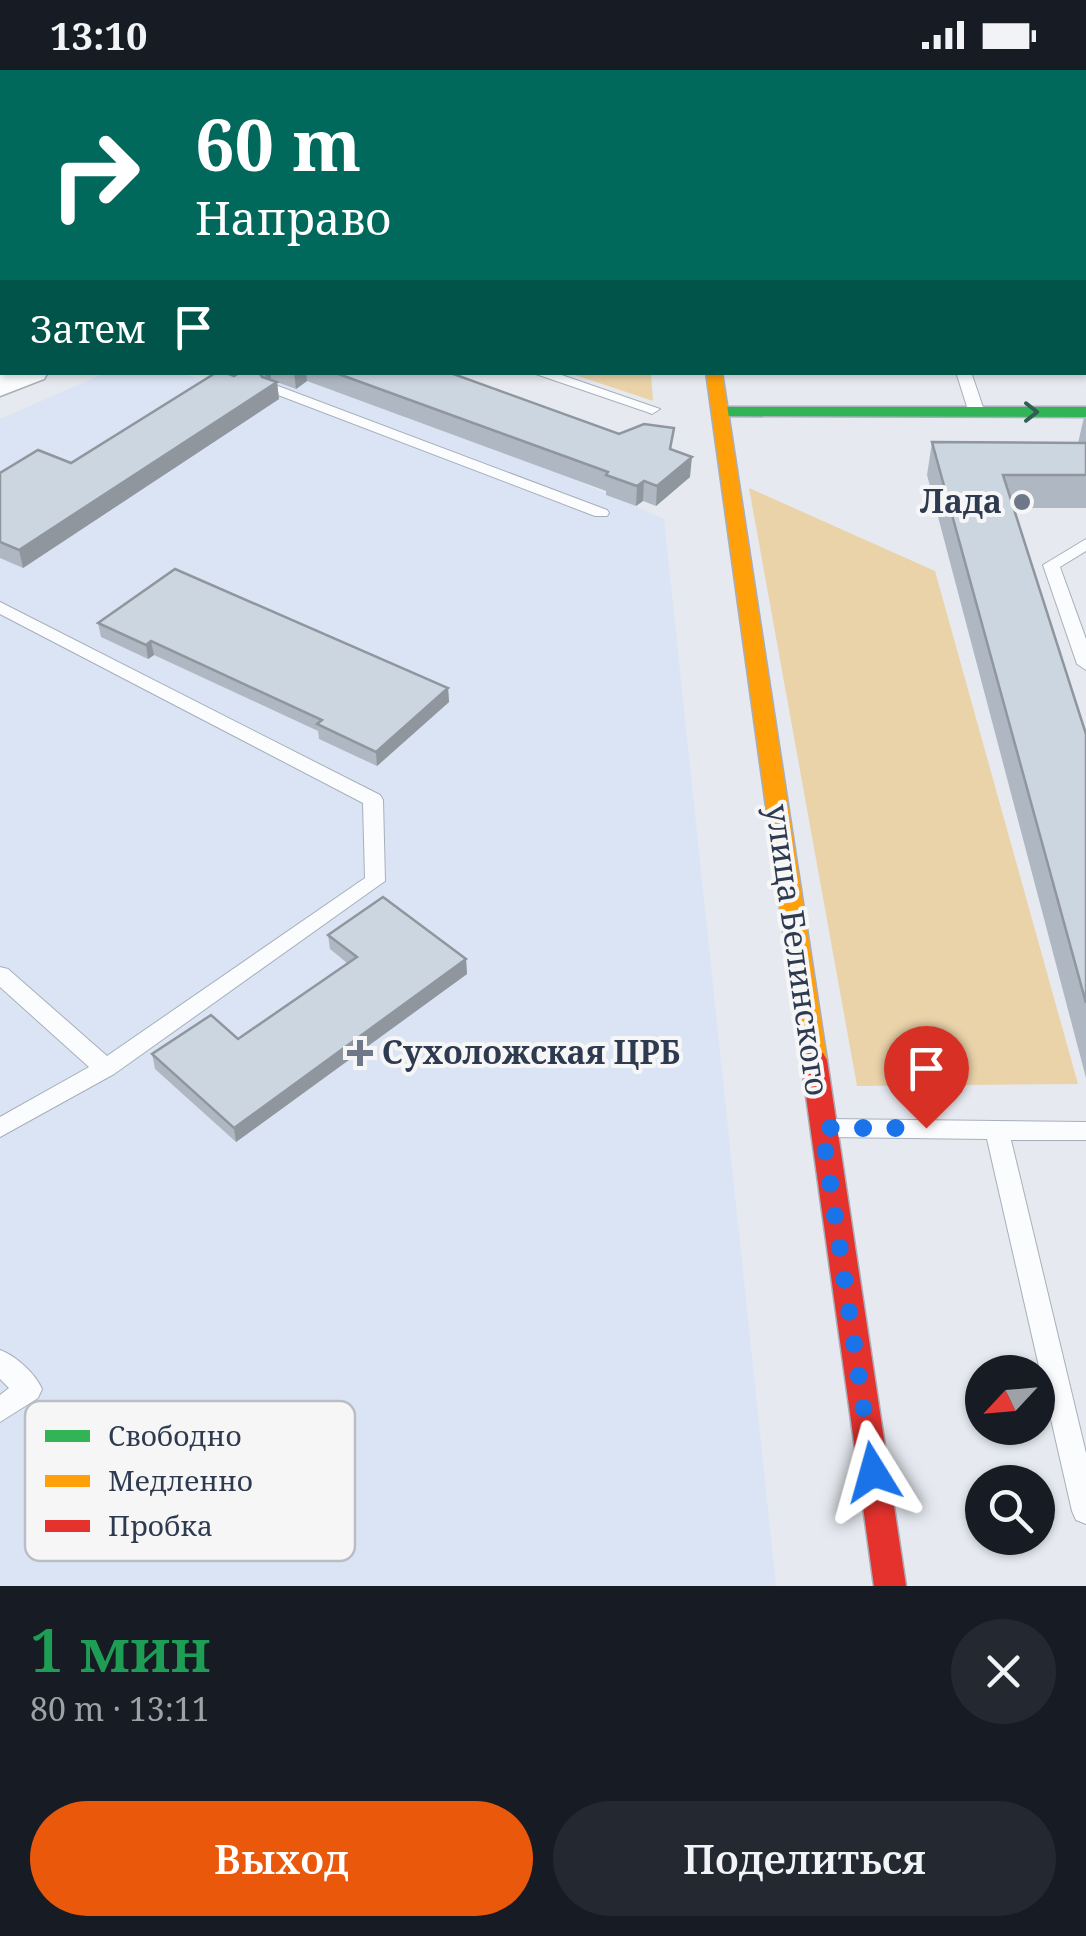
<!DOCTYPE html>
<html lang="ru">
<meta charset="utf-8">
<style>
:root{--surface:#171b24;--page:#242831;--text:#f1f3f6;--muted:#9ea1a6;--accent:#ea580c}
body{margin:0;font-family:"Noto Serif",serif;background:var(--page);color:var(--text);height:100vh;display:flex;flex-direction:column;font-size:38px;white-space:nowrap}
*{box-sizing:border-box;margin:0}
p{font-size:32px;color:var(--muted)}
.icon{flex:none;width:55px;height:55px;fill:none;stroke:currentColor;stroke-width:2;stroke-linecap:round;stroke-linejoin:round}
.map{position:relative;height:1516px;overflow:hidden}
.side{display:flex;flex-direction:column;background:var(--surface);flex:1}
.side>*{flex:none}
.top-card{position:absolute;left:0px;top:0px;width:1088px;height:305px;box-shadow:0 2px 8px #0004;background:#00695c;color:#fff;overflow:hidden}
.needle{width:65px;rotate:244deg}
.fabs{position:absolute;left:965px;top:1285px;display:grid;gap:20px}
.fabs a{display:grid;place-items:center;width:90px;height:90px;border-radius:50%;background:var(--surface);box-shadow:0 2px 8px #0004;font-size:50px}
.pin{position:absolute;display:grid;place-items:center;width:85px;height:85px;color:#fff;margin:-102px -42px;border-radius:50% 50% 50% 0;rotate:-45deg;box-shadow:0 0 10px #0007}
.pin .icon{rotate:45deg}
.me{position:absolute;width:110px;margin:-55px;rotate:352deg;stroke-linejoin:round;filter:drop-shadow(0 0 8px #0008)}
.turn{display:flex;align-items:center;gap:35px;height:210px;padding:0 30px;font-size:45px}
.turn .icon{width:130px;height:130px;stroke-width:2.5}
.turn b{display:block;font-size:70px;line-height:85px}
.then{display:flex;align-items:center;height:95px;padding:0 30px;background:#0003;gap:20px;font-size:38px}
.round{display:grid;place-items:center;flex:none;width:105px;height:105px;border-radius:52px;background:var(--page)}
.summary{display:flex;align-items:center;justify-content:space-between;height:170px;padding:0 30px}
h1{font-size:60px;font-weight:600;line-height:75px;color:#1e9e55}
.action{display:flex;gap:20px;margin-top:auto;padding:20px 30px}
.action a{flex:1;height:115px;border-radius:60px;background:var(--accent);color:#fff;font-size:40px;font-weight:600;line-height:115px;text-align:center}
.action a+a{background:var(--page);color:var(--text)}
.status{display:flex;justify-content:space-between;align-items:center;height:70px;padding:0 50px;background:var(--surface);direction:ltr}
.status svg{height:28px;fill:currentColor}
.map>svg:first-child{display:block}
</style>
<div class="status"><b>13:10</b><svg viewBox="0 0 49 12"><path d="M0 12V9h3v3zM5 12V6h3v6zM10 12V3h3v9zM15 12V0h3v12zM26 1h20v11H26zM47 4h2v5h-2z"/></svg></div>
<div class="map">
<svg width="1086" height="1516" viewBox="0 0 1086 1516">
<rect width="100%" height="100%" fill="#e6eaf0"/>
<!-- built -->
<path fill="#dae4f4" d="M105 303H182L236 323 268 303H396L578 411 664 449 776 1516H0V349Z"/>
<!-- green -->
<g fill="#ead3a9">
<path d="M569 303H651L653 331Z"/>
<path d="M749 418 935 501 1078 1014 857 1016Z"/>
</g>
<g fill="none" stroke-linecap="round" stroke-linejoin="round">
<!-- lane casing -->
<g stroke="#a8afbb" stroke-width="2">
<g id="lane">
<path d="M318 0H330V2H319Z"/>
<path d="M486 0H498V2H487Z"/>
<path d="M841 0H853L854 2H843Z"/>
<path d="M530 302H553L660 339 652 344 647 342Z"/>
<path d="M956 302H971L985 343 982 346H972L969 343Z"/>
<path d="M270 313 607 440 609 443 607 446H595L265 320 263 317Z"/>
<path d="M1086 469V481L1060 497 1086 569V600L1077 594 1043 495Z"/>
<path d="M0 532 380 725 383 730 385 811 114 1004 0 1067V1047L89 997 0 917V897L8 899 107 986 365 808 363 733 0 544Z"/>
<path d="M829 1049 1086 1052V1070H1011L1086 1383V1454L1076 1450 1072 1441 987 1069 829 1067 821 1065 817 1058 821 1051Z"/>
<path d="M0 1280C16 1286 35 1303 42 1319L38 1328 0 1352V1325L9 1318 0 1309Z"/>
</g>
</g>
<!-- street casing -->
<g stroke="#a8afbb" stroke-width="3">
<g id="street">
<rect x="0" y="40" width="2" height="14"/>
<rect x="0" y="178" width="2" height="16"/>
<path d="M6 302H48L44 309 0 326V305Z"/>
</g>
</g>
<!-- fast casing -->
<g stroke="#a8afbb" stroke-width="3">
<path id="fast" d="M722 337H1086V347L716 346 713 342Z"/>
</g>
<!-- slow casing -->
<g stroke="#a8afbb" stroke-width="3">
<g id="slow">
<path d="M670 0H682L683 2H671Z"/>
<path d="M706 302H722L827 990 823 997 814 1000 805 997 801 990Z"/>
</g>
</g>
<!-- jam casing -->
<g stroke="#a8afbb" stroke-width="3">
<path id="jam" d="M814 980 823 983 827 990 906 1516H874L801 990 805 983Z"/>
</g>
<!-- lane -->
<use href="#lane" fill="#fbfcfd" fill-rule="evenodd"/>
<!-- street -->
<use href="#street" fill="#fbfcfd" fill-rule="evenodd"/>
<!-- fast -->
<use href="#fast" fill="#30b455" fill-rule="evenodd"/>
<!-- slow -->
<use href="#slow" fill="#ff9f0a" fill-rule="evenodd"/>
<!-- jam -->
<use href="#jam" fill="#e5322d" fill-rule="evenodd"/>
</g>
<!-- wall -->
<g fill="#afb8c2">
<path d="M83 0H178L84 2Z"/>
<path d="M262 302H448L619 364 672 380 690 407 656 436 643 431 636 436 606 425V421L307 311 296 319 271 310 277 312 279 329 23 498 0 488V403L71 393 234 306 262 307Z"/>
<path d="M1084 347H1086V438H1013L1086 664V1008L927 405 932 372 1078 373Z"/>
<path d="M98 553 448 618 449 632 377 696 319 669 318 661 154 585 148 589 101 567Z"/>
<path d="M328 865 466 889 467 904 236 1072 155 999 152 984 238 969 347 893 330 879Z"/>
</g>
<!-- shaded-wall -->
<g fill="#8f969e">
<path d="M265 302H271V310L266 311Z"/>
<path d="M294 302H306L307 311 296 319Z"/>
<path d="M277 312 279 329 23 498 19 480Z"/>
<path d="M692 387 690 407 656 436 657 416Z"/>
<path d="M644 411 643 431 636 436 637 416Z"/>
<path d="M151 571 154 585 148 589 146 575Z"/>
<path d="M448 618 449 632 377 696 376 682Z"/>
<path d="M466 889 467 904 236 1072 234 1058Z"/>
</g>
<!-- building -->
<g fill="#ccd6e1" stroke="#8f969e" stroke-width="2.5">
<rect x="347" y="0" width="40" height="2"/>
<path d="M568 0H599L593 2H569Z"/>
<path d="M793 0H830L831 2H794Z"/>
<rect x="1085" y="13" width="1" height="52"/>
<rect x="0" y="56" width="2" height="83"/>
<path d="M217 302H224L234 306 240 302H259L262 307 277 312 19 480 0 472V403L38 380 71 393Z"/>
<path d="M333 302H448L619 364 644 354 674 358 670 379 692 387 657 416 644 411 637 416 606 405 608 402Z"/>
<path d="M932 372 1086 373V405H1003L1086 664V933Z"/>
<path d="M175 499 448 618 376 682 317 654 322 650 151 571 146 575 98 553Z"/>
<path d="M383 827 466 889 234 1058 152 984 211 945 238 969 357 887 328 865Z"/>
</g>
<!-- one-way arrows -->
<defs><path id="oneway-chevron" d="M-2-3.5L2.5 0L-2 3.5" fill="none" stroke-width="1.6" stroke-linecap="round" stroke-linejoin="round" transform="scale(2.5)"/></defs>
<use stroke="#2e5f52" href="#oneway-chevron" transform="translate(1031 342)"/>
<g fill="none" stroke-linecap="round" stroke-linejoin="round">
<!-- route -->
<path stroke="#1a73e8" stroke-width="18" stroke-dasharray="0 32.4" d="M873 1402 822 1058H926"/>
</g>
<!-- markers -->
<g fill="#6e7888" stroke="#f6f6f6" stroke-width="4">
<circle cx="1022" cy="432" r="10"/>
<path d="M355 968h10v10h10v10h-10v10h-10v-10h-10v-10h10z"/>
</g>
<g text-anchor="middle" stroke-width="8" stroke-linejoin="round" paint-order="stroke">
<!-- poi labels -->
<g font-size="32" font-weight="bold" fill="#2d3a50" stroke="#f6f6f6" text-anchor="end">
<text x="1002" y="443">Лада</text>
<text x="382" y="994" text-anchor="start">Сухоложская ЦРБ</text>
</g>
<!-- street labels -->
<g font-size="32" fill="#2d3a50" stroke="#f6f6f6">
<text transform="translate(797 880) rotate(82)" y="11">улица Белинского</text>
</g>
</g>
<!-- legend -->
<rect x="25" y="1331" width="330" height="160" rx="15" fill="#f6f6f6" stroke="#babec4" stroke-width="2.5"/>
<rect x="45" y="1360" width="45" height="12" fill="#30b455"/>
<rect x="45" y="1405" width="45" height="12" fill="#ff9f0a"/>
<rect x="45" y="1450" width="45" height="12" fill="#e5322d"/>
<g font-size="28" fill="#2d3a50">
<text x="108" y="1376">Свободно</text>
<text x="108" y="1421">Медленно</text>
<text x="108" y="1466">Пробка</text>
</g>
</svg>
<div class="fabs">
<a><svg class="needle" viewBox="-14 -14 28 28"><path d="M0-13l5 13h-10z" fill="#e53935"/><path d="M0 13l5-13h-10z" fill="#9ea1a6"/></svg></a>
<a><svg class="icon" aria-label="search" viewBox="0 0 24 24"><circle cx="10" cy="10" r="6"/><path d="M15 15l6 6"/></svg></a>
</div>
<div class="pin" style="left:926px;top:1058px;background:#d93025"><svg class="icon" aria-label="arrive" viewBox="0 0 24 24"><path d="M6 21V4h12l-3 4 3 4H6"/></svg></div>
<svg class="me" style="left:873px;top:1402px" viewBox="-20 -20 40 40"><path d="M0-17L14 15 0 8-14 15z" fill="#1a73e8" stroke="#fff" stroke-width="4"/></svg>
<div class="top-card">
<div class="turn"><svg class="icon" aria-label="right" viewBox="0 0 24 24"><path d="M7 20v-9h11M14 6l5 5-5 5"/></svg><div><b>60 m</b>Направо</div></div>
<div class="then">Затем<svg class="icon" aria-label="arrive" viewBox="0 0 24 24"><path d="M6 21V4h12l-3 4 3 4H6"/></svg></div>
</div>
</div>
<section class="side">
<div class="summary"><div><h1>1 мин</h1><p>80 m · 13:11</p></div><a class="round"><svg class="icon" aria-label="close" viewBox="0 0 24 24"><path d="M6 6l12 12M18 6L6 18"/></svg></a></div>
<div class="action"><a>Выход</a><a>Поделиться</a></div>
</section>
